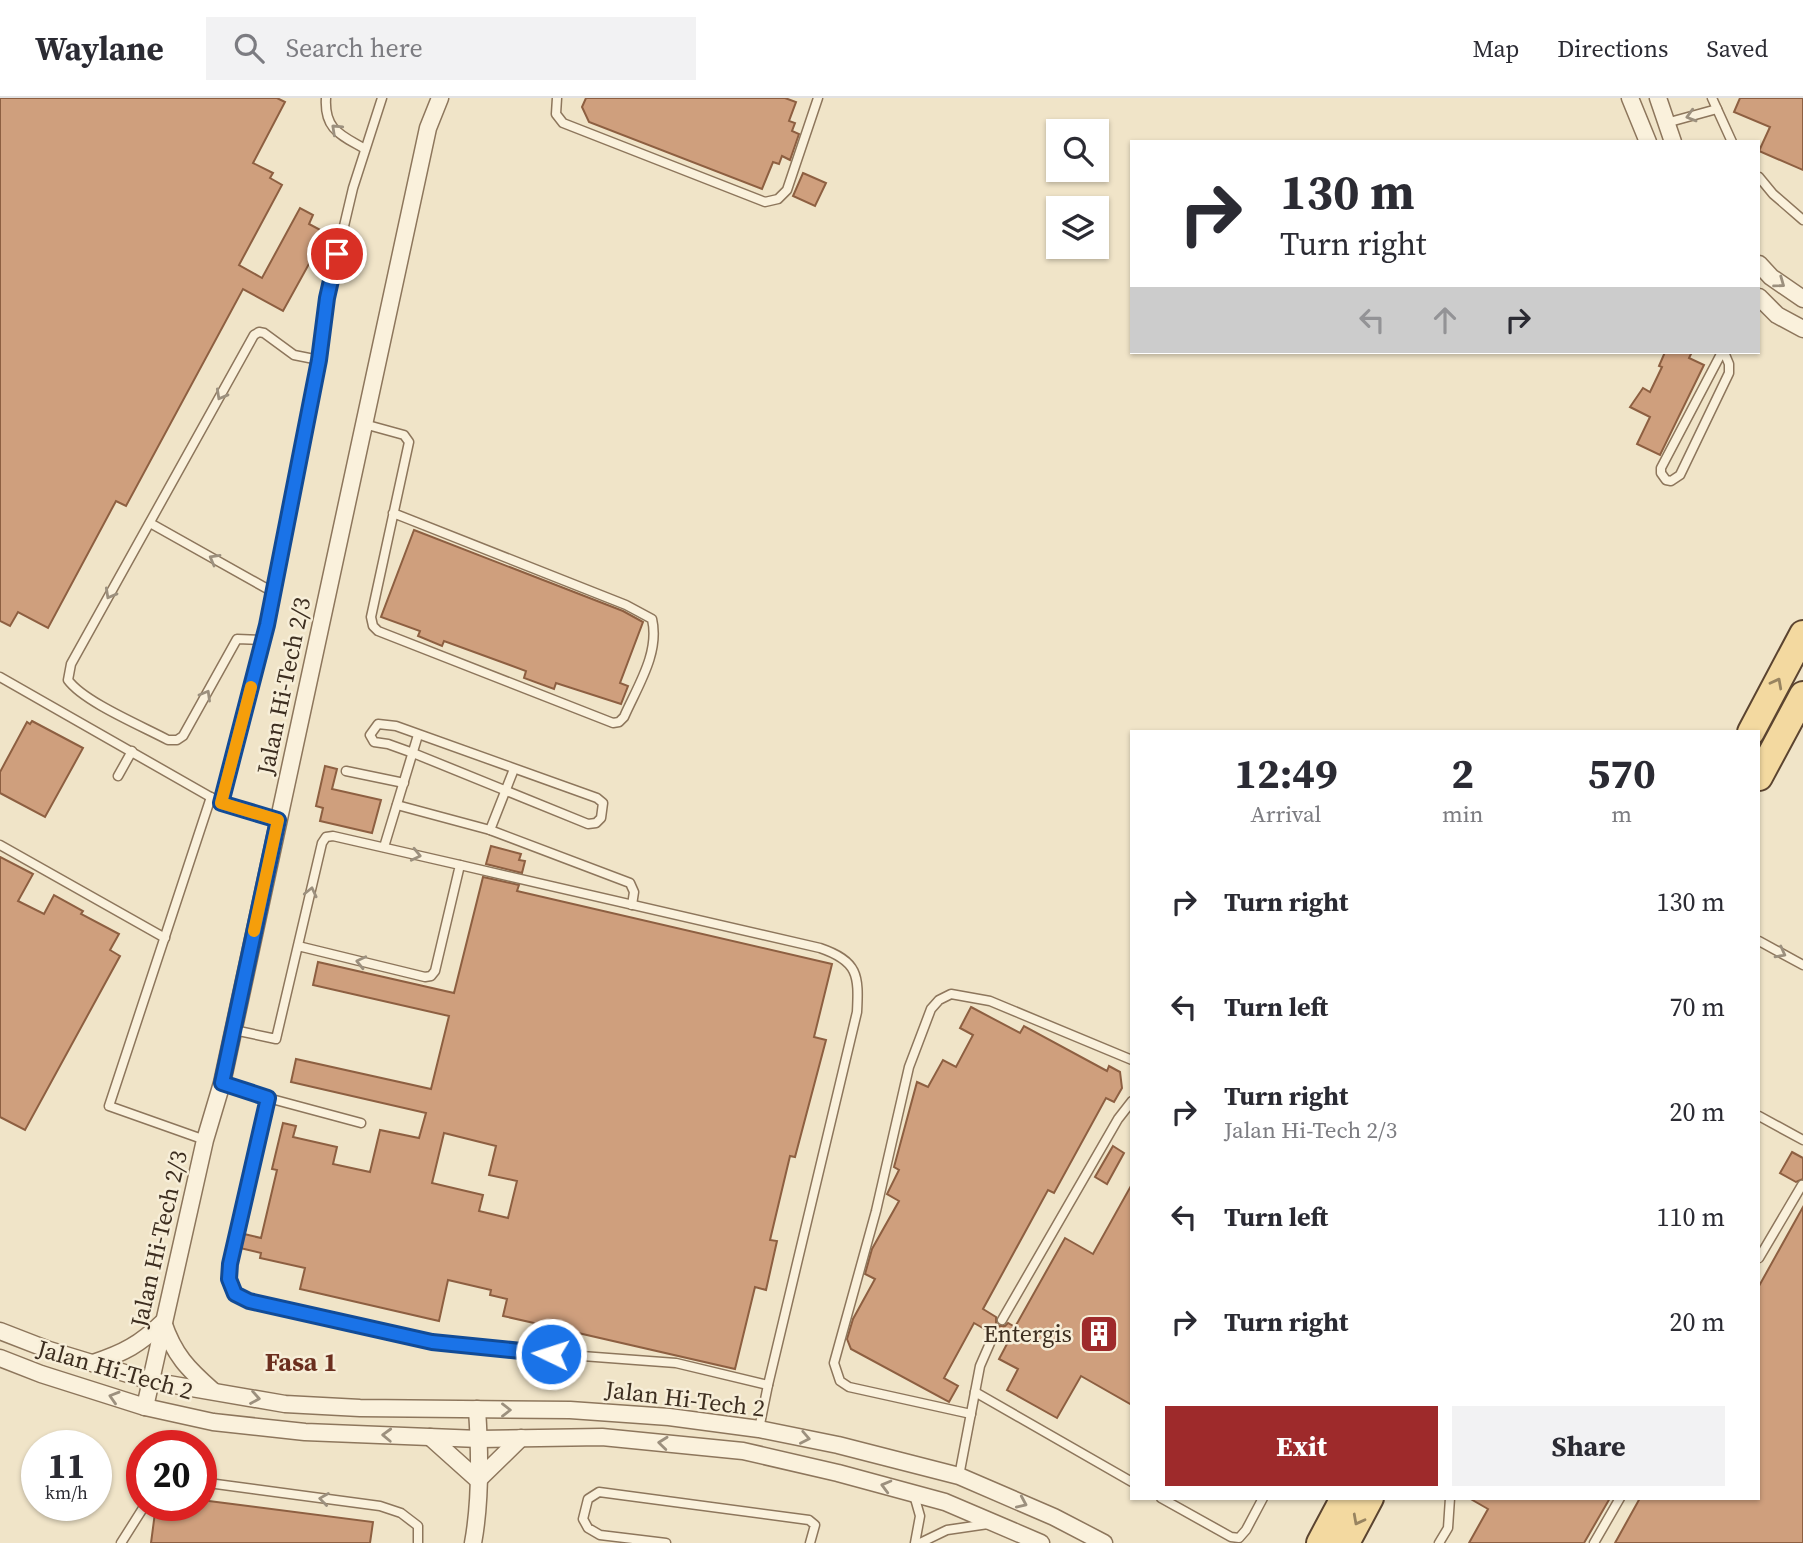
<!DOCTYPE html>
<style>
:root{--surface:#fff;--page:#f2f2f3;--text:#2b2b33;--muted:#7c7c81;--line:#e1e1e2;--accent:#9e2a2b}
body{margin:0;font-family:"Source Serif 4",serif;background:var(--page);color:var(--text);height:100vh;display:flex;flex-direction:column;font-size:26px;white-space:nowrap}
*{box-sizing:border-box;margin:0}
p{font-size:23px;color:var(--muted)}
.icon{flex:none;width:38px;height:38px;fill:none;stroke:currentColor;stroke-width:2;stroke-linecap:round;stroke-linejoin:round}
.map{position:relative;flex:1;overflow:hidden}
.side{position:absolute;left:1130px;top:632px;width:630px;height:770px;display:flex;flex-direction:column;background:var(--surface);border-radius:0px;box-shadow:0 2px 5px #0004}
.side>*{flex:none}
.top-card{position:absolute;left:1130px;top:42px;width:630px;height:214px;border-radius:0px;box-shadow:0 2px 5px #0004;background:#fff;color:var(--text);overflow:hidden}
.buttons{position:absolute;left:1046px;top:21px;display:grid;gap:14px}
.buttons a{display:grid;place-items:center;width:63px;height:63px;border-radius:0px;background:var(--surface);box-shadow:0 2px 5px #0004;font-size:35px}
.speed{position:absolute;left:21px;top:1332px;display:flex;gap:14px;font-size:35px;font-weight:700;text-align:center}
.speed>*{display:grid;place-content:center;width:91px;height:91px;border-radius:50%;background:var(--surface);box-shadow:0 2px 5px #0004;line-height:1}
.speed small{font-size:18px;font-weight:400}
.speed .limit{border:10px solid #d22;background:#fff;color:#111}
.pin{position:absolute;display:grid;place-items:center;width:60px;height:60px;color:#fff;margin:-30px;border:4px solid #fff;border-radius:50%;box-shadow:0 2px 7px #0007}
.me{position:absolute;width:77px;margin:-38px;rotate:274deg;stroke-linejoin:round;filter:drop-shadow(0 0 5px #0008)}
.turn{display:flex;align-items:center;gap:24px;height:147px;padding:0 35px;font-size:32px}
.turn .icon{width:91px;height:91px;stroke-width:2.5}
.turn b{display:block;font-size:49px;line-height:60px}
.lanes{display:flex;align-items:center;height:66px;padding:0 35px;background:#0003;justify-content:center;gap:35px;direction:ltr}
.lanes .off{opacity:.35}
.eta{display:flex;justify-content:space-evenly;align-items:center;height:119px;text-align:center}
.eta b{font-size:42px;font-weight:700;line-height:49px}
.button{display:flex;gap:14px;margin-top:auto;padding:14px 35px}
.button a{flex:1;height:80px;border-radius:0px;background:var(--accent);color:#fff;font-size:28px;font-weight:700;line-height:80px;text-align:center}
.button a+a{background:var(--page);color:var(--text)}
ul{padding:0;list-style:none}
li{display:flex;align-items:center;gap:21px;height:105px;padding:0 35px}
li div{flex:1}
li b{display:block;font-size:26px}
li em{font-style:normal}
header{display:flex;align-items:center;gap:42px;box-sizing:border-box;height:98px;padding:0 35px;background:var(--surface);border-bottom:2px solid var(--line)}
header strong{font-size:33px}
nav{display:flex;gap:38px;margin-inline-start:auto;font-size:24px}
.search{width:490px;height:63px;background:var(--page);display:flex;align-items:center;gap:18px;box-sizing:border-box;padding:0 24px;border-radius:0px;color:var(--muted);font-size:26px}
.map>svg:first-child{display:block}
</style>
<header>
<strong>Waylane</strong>
<div class="search"><svg class="icon" aria-label="search" viewBox="0 0 24 24"><circle cx="10" cy="10" r="6"/><path d="M15 15l6 6"/></svg>Search here</div>
<nav><a>Map</a><a>Directions</a><a>Saved</a></nav>
</header>
<div class="map">
<svg width="1803" height="1445" viewBox="0 0 1803 1445">
<rect width="100%" height="100%" fill="#f0e4c8"/>
<!-- building -->
<g fill="#cf9f7d" stroke="#8d5f41" stroke-width="2" fill-rule="evenodd">
<path d="M0 0H277L285 4 253 65 273 75 270 80 282 87 239 167 262 180 300 110 313 117 309 126 326 135 283 213 243 191 126 408 116 403 48 530 18 514 10 528 0 523Z"/>
<path d="M586 0H785L796 4 789 23 795 25 792 33 799 36 790 62 782 58 779 66 773 64 762 91 589 24 582 9Z"/>
<path d="M1740 0H1803V72L1759 53 1770 29 1734 14Z"/>
<path d="M803 75 826 85 815 108 793 98Z"/>
<path d="M1665 254H1692L1689 260 1704 267 1660 357 1637 346 1650 319 1630 309 1643 290 1650 294 1662 269 1659 268Z"/>
<path d="M414 432 623 513 643 524 620 585 628 588 621 606 556 585 554 591 524 580 526 573 444 543 442 548 418 538 420 533 381 519Z"/>
<path d="M32 623 83 650 45 719 0 695V674L27 624 30 626Z"/>
<path d="M325 668 337 671 332 691 381 702 372 735 320 723 323 710 316 708Z"/>
<path d="M491 748 521 756 519 762 525 763 522 775 486 766Z"/>
<path d="M0 759 33 776 18 803 44 816 54 797 83 813 81 816 119 836 110 852 120 858 25 1032 0 1019Z"/>
<path d="M483 779 519 787 517 793 832 866 814 939 826 942 795 1059 790 1058 770 1142 777 1143 766 1192 755 1189 735 1271 565 1232 561 1249 530 1242 534 1225 503 1218 507 1201 490 1197 491 1192 448 1182 439 1223 300 1191 305 1170 260 1160 261 1155 240 1150 244 1136 261 1140 277 1072 272 1071 283 1025 296 1028 293 1039 337 1049 333 1066 370 1074 380 1032 419 1040 426 1015 291 984 296 961 431 991 449 918 313 887 318 864 454 895ZM444 1035 496 1048 489 1077 517 1083 508 1120 479 1113 483 1097 432 1085Z"/>
<path d="M971 909 1020 935 1024 928 1107 973 1109 968 1120 974 1122 990 1114 1004 1106 1000 1054 1095 1048 1092 983 1211 996 1219V1225L999 1228H1005L1008 1225 1015 1229 1065 1140 1093 1156 1132 1086V1307L1081 1278 1057 1320 1007 1292 1018 1271 999 1261 1008 1244 1000 1239V1233L996 1230 988 1233 974 1225 944 1280 958 1288 949 1304 851 1251 847 1241 853 1221 875 1181 865 1176 872 1151 899 1103 887 1096 899 1072 894 1069 917 984 928 989 943 962 956 969 973 937 960 930Z"/>
<path d="M1113 1048 1124 1055 1107 1086 1095 1079Z"/>
<path d="M1792 1054 1803 1060V1081L1796 1084 1780 1075Z"/>
<path d="M1803 1109V1445H1615L1640 1400H1759V1188Z"/>
<path d="M1469 1400H1610L1584 1445H1469L1488 1411Z"/>
<path d="M201 1402 373 1424 370 1445H151L156 1407H201Z"/>
</g>
<g fill="none" stroke-linecap="round" stroke-linejoin="round">
<!-- service casing -->
<g stroke="#8d765c" stroke-width="11">
<g id="service">
<path d="M326 0C324 32 341 37 365 51"/>
<path d="M557 0 556 16 563 25 765 104 778 101 787 92 818 0"/>
<path d="M1712 0 1732 44"/>
<path d="M1666 25 1717 11"/>
<path d="M1759 79 1773 96 1803 122"/>
<path d="M1722 254 1661 370V375L1666 382 1671 383 1680 377 1729 275V266L1724 254"/>
<path d="M364 326 404 337 409 344 371 519 373 528 378 533 613 625 619 624 624 619C637 589 660 555 652 521L626 507 393 415"/>
<path d="M150 425 273 494"/>
<path d="M262 542 237 541 183 638 177 642H168C142 628 84 604 68 582L71 566 254 237 259 234 264 235 294 257 319 262"/>
<path d="M0 579 221 705 278 722"/>
<path d="M378 626 396 628 597 700 603 705 601 720 596 725 588 726 413 655 388 646 374 644 370 637Z"/>
<path d="M346 673 404 685"/>
<path d="M118 678 132 653"/>
<path d="M221 705 267 527 319 262 327 200 353 90 382 0"/>
<path d="M397 707 490 732 630 785 634 794 632 807"/>
<path d="M490 732 514 671"/>
<path d="M0 747 165 840"/>
<path d="M384 749 418 637"/>
<path d="M460 767 820 850C858 863 859 877 857 914L768 1287 759 1331"/>
<path d="M1759 843 1803 867"/>
<path d="M234 932 276 941 322 745 326 739 333 738 460 767 435 873 431 878 425 879 298 848"/>
<path d="M222 985 268 1000 361 1025"/>
<path d="M268 1000 230 1166 229 1181 235 1196 249 1203 432 1244 501 1252 676 1265 768 1287"/>
<path d="M1759 1018 1803 1042"/>
<path d="M205 1042 109 1008 211 699"/>
<path d="M1759 1160 1802 1087"/>
<path d="M1002 1222 1118 1021 1132 1003"/>
<path d="M975 1294 1132 1384"/>
<path d="M971 1316 849 1289 840 1283 834 1265 876 1113 909 969 931 911 939 902 951 896 990 903 1132 962"/>
<path d="M959 1378 980 1268 994 1236"/>
<path d="M201 1384 380 1408 401 1415 418 1428V1445"/>
<path d="M914 1397 920 1418 915 1445"/>
<path d="M1161 1400 1231 1439 1239 1440 1246 1432 1263 1400"/>
<path d="M121 1445 145 1407"/>
<path d="M666 1445 600 1437 588 1430 583 1421 588 1401 599 1394 809 1422 815 1427 810 1445"/>
<path d="M920 1445 947 1432 988 1426"/>
<path d="M1439 1445 1448 1430 1450 1400"/>
<path d="M1594 1445 1620 1400"/>
</g>
</g>
<!-- minor casing -->
<g stroke="#8d765c" stroke-width="19">
<g id="minor">
<path d="M1630 0 1648 44"/>
<path d="M1658 0 1673 44"/>
<path d="M1759 166 1771 179 1803 201"/>
<path d="M1759 199 1777 217 1803 231"/>
<path d="M0 1233 49 1252 151 1283 285 1306 360 1310 570 1312 669 1319 759 1331 838 1347 959 1378 1054 1419 1104 1445"/>
<path d="M0 1260 41 1276 145 1309 213 1324 305 1334 479 1341 602 1339 743 1353 838 1375 945 1404 1041 1445"/>
<path d="M93 1265C124 1255 140 1246 163 1224 174 1257 188 1271 213 1293"/>
<path d="M145 1309 205 1042 222 985 428 30 440 0"/>
<path d="M430 1339 478 1382 521 1340"/>
<path d="M473 1445C481 1402 480 1355 477 1311"/>
</g>
</g>
<!-- primary casing -->
<g stroke="#5b4430" stroke-width="30">
<g id="primary">
<path d="M1751 634 1803 536"/>
<path d="M1759 679 1803 597"/>
<path d="M1320 1445 1344 1400"/>
<path d="M1346 1445 1370 1400"/>
</g>
</g>
<!-- service -->
<use href="#service" stroke="#faf1dc" stroke-width="8"/>
<!-- minor -->
<use href="#minor" stroke="#faf1dc" stroke-width="16"/>
<!-- primary -->
<use href="#primary" stroke="#f3d9a0" stroke-width="26"/>
</g>
<!-- one-way arrows -->
<defs><path id="oneway-chevron" d="M-2-3.5L2.5 0L-2 3.5" fill="none" stroke-width="1.6" stroke-linecap="round" stroke-linejoin="round" transform="scale(1.75)"/></defs>
<g stroke="#9c907e">
<use href="#oneway-chevron" transform="translate(1691 18) rotate(164)"/>
<use href="#oneway-chevron" transform="translate(336 31) rotate(-137)"/>
<use href="#oneway-chevron" transform="translate(1780 185) rotate(36)"/>
<use href="#oneway-chevron" transform="translate(221 297) rotate(119)"/>
<use href="#oneway-chevron" transform="translate(214 461) rotate(-151)"/>
<use href="#oneway-chevron" transform="translate(110 496) rotate(119)"/>
<use href="#oneway-chevron" transform="translate(206 597) rotate(-60)"/>
<use href="#oneway-chevron" transform="translate(416 757) rotate(13)"/>
<use href="#oneway-chevron" transform="translate(311 794) rotate(-77)"/>
<use href="#oneway-chevron" transform="translate(1781 855) rotate(28)"/>
<use href="#oneway-chevron" transform="translate(361 864) rotate(-167)"/>
<use href="#oneway-chevron" transform="translate(114 1299) rotate(-163)"/>
<use href="#oneway-chevron" transform="translate(255 1300) rotate(10)"/>
<use href="#oneway-chevron" transform="translate(506 1312)"/>
<use href="#oneway-chevron" transform="translate(387 1337) rotate(-178)"/>
<use href="#oneway-chevron" transform="translate(805 1340) rotate(11)"/>
<use href="#oneway-chevron" transform="translate(663 1345) rotate(-174)"/>
<use href="#oneway-chevron" transform="translate(886 1388) rotate(-165)"/>
<use href="#oneway-chevron" transform="translate(324 1401) rotate(-172)"/>
<use href="#oneway-chevron" transform="translate(1022 1405) rotate(24)"/>
</g>
<g stroke="#988460">
<use href="#oneway-chevron" transform="translate(1777 585) rotate(-62)"/>
<use href="#oneway-chevron" transform="translate(1358 1422) rotate(118)"/>
</g>
<g fill="none" stroke-linecap="round" stroke-linejoin="round">
<!-- route casing -->
<g stroke="#114b97" stroke-width="18">
<path id="route" d="M337 156 327 200 319 262 267 527 221 705 278 722 222 985 268 1000 230 1166 229 1181 235 1196 249 1203 432 1244 551 1256"/>
</g>
<!-- route -->
<use href="#route" stroke="#1a73e8" stroke-width="12"/>
<!-- slow -->
<path stroke="#f59e0b" stroke-width="12" d="M251 589 221 705 278 722 254 833"/>
</g>
<!-- icons -->
<defs>
<g id="building-square" transform="scale(2.0125)"><rect x="-9" y="-9" width="18" height="18" rx="4" fill="#9e2a2b" stroke="#f7eed8"/><path d="M-4-6H4V6H1V3H-1V6H-4ZM-2.5-4.3h1.7v1.8h-1.7ZM.8-4.3h1.7v1.8H.8ZM-2.5-1h1.7V.8h-1.7ZM.8-1h1.7V.8H.8Z" fill="#fff"/></g>
</defs>
<g fill-rule="evenodd">
<use href="#building-square" x="1099" y="1236"/>
</g>
<g text-anchor="middle" stroke-width="5" stroke-linejoin="round" paint-order="stroke">
<!-- street labels -->
<g font-size="24" fill="#3d2e20" stroke="#f7eed8">
<text transform="translate(284 588) rotate(-78)" y="8">Jalan Hi-Tech 2/3</text>
<text transform="translate(159 1141) rotate(-77)" y="8">Jalan Hi-Tech 2/3</text>
<text transform="translate(115 1272) rotate(16)" y="8">Jalan Hi-Tech 2</text>
<text transform="translate(685 1301) rotate(7)" y="8">Jalan Hi-Tech 2</text>
</g>
<!-- poi labels -->
<g font-size="24" fill="#3d2e20" stroke="#f7eed8" text-anchor="end">
<text x="1072" y="1244">Entergis</text>
</g>
<!-- neighbourhood labels -->
<g font-size="26" font-weight="bold" fill="#6b2e1e" stroke="#f7eed8">
<text x="301" y="1273">Fasa 1</text>
</g>
</g>
</svg>
<div class="buttons">
<a><svg class="icon" aria-label="search" viewBox="0 0 24 24"><circle cx="10" cy="10" r="6"/><path d="M15 15l6 6"/></svg></a>
<a><svg class="icon" aria-label="layers" viewBox="0 0 24 24"><path d="M12 4l9 5-9 5-9-5zM3 14l9 5 9-5"/></svg></a>
</div>
<div class="speed"><div>11<small>km/h</small></div><div class="limit">20</div></div>
<div class="pin" style="left:337px;top:156px;background:#d93025"><svg class="icon" aria-label="arrive" viewBox="0 0 24 24"><path d="M6 21V4h12l-3 4 3 4H6"/></svg></div>
<svg class="me" style="left:551px;top:1256px" viewBox="-20 -20 40 40"><circle r="17" fill="#1a73e8" stroke="#fff" stroke-width="3"/><path d="M0-11L8 9 0 5-8 9z" fill="#fff"/></svg>
<div class="top-card">
<div class="turn"><svg class="icon" aria-label="right" viewBox="0 0 24 24"><path d="M7 20v-9h11M14 6l5 5-5 5"/></svg><div><b>130 m</b>Turn right</div></div>
<div class="lanes"><svg class="icon off" aria-label="left" viewBox="0 0 24 24"><path d="M17 20v-9H6M10 6l-5 5 5 5"/></svg><svg class="icon off" aria-label="ahead" viewBox="0 0 24 24"><path d="M12 20V5M6 11l6-6 6 6"/></svg><svg class="icon" aria-label="right" viewBox="0 0 24 24"><path d="M7 20v-9h11M14 6l5 5-5 5"/></svg></div>
</div>
<section class="side">
<div class="eta">
<div><b>12:49</b><p>Arrival</p></div>
<div><b>2</b><p>min</p></div>
<div><b>570</b><p>m</p></div>
</div>
<ul>
<li><svg class="icon" aria-label="right" viewBox="0 0 24 24"><path d="M7 20v-9h11M14 6l5 5-5 5"/></svg><div><b>Turn right</b></div><em>130 m</em></li>
<li><svg class="icon" aria-label="left" viewBox="0 0 24 24"><path d="M17 20v-9H6M10 6l-5 5 5 5"/></svg><div><b>Turn left</b></div><em>70 m</em></li>
<li><svg class="icon" aria-label="right" viewBox="0 0 24 24"><path d="M7 20v-9h11M14 6l5 5-5 5"/></svg><div><b>Turn right</b><p>Jalan Hi-Tech 2/3</p></div><em>20 m</em></li>
<li><svg class="icon" aria-label="left" viewBox="0 0 24 24"><path d="M17 20v-9H6M10 6l-5 5 5 5"/></svg><div><b>Turn left</b></div><em>110 m</em></li>
<li><svg class="icon" aria-label="right" viewBox="0 0 24 24"><path d="M7 20v-9h11M14 6l5 5-5 5"/></svg><div><b>Turn right</b></div><em>20 m</em></li>
</ul>
<div class="button"><a>Exit</a><a>Share</a></div>
</section>
</div>
